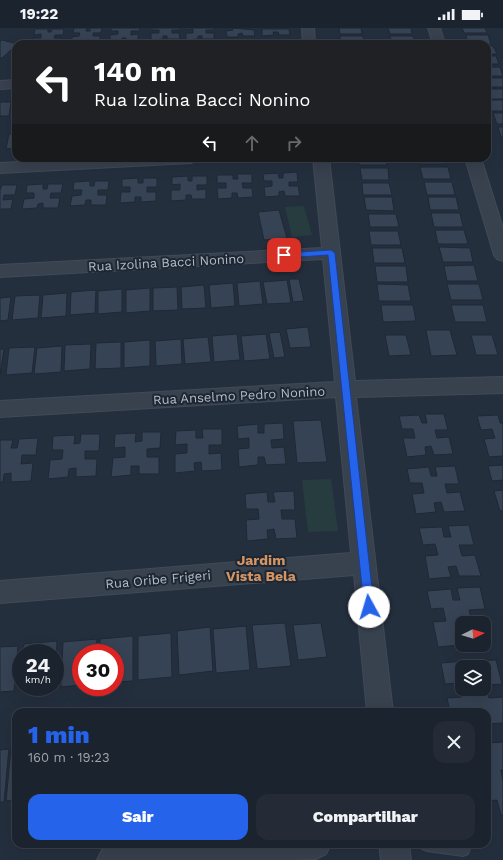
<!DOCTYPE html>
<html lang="pt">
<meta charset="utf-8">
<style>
:root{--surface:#1b232e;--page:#242b36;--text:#f1f3f6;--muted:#a0a4aa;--line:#39404a;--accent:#2563eb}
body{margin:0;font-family:"Work Sans",sans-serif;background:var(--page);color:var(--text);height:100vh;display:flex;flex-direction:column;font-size:15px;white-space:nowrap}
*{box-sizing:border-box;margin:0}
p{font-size:13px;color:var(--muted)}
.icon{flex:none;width:22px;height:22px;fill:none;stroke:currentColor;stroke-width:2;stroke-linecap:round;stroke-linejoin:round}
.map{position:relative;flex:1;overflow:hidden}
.side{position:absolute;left:12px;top:680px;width:479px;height:140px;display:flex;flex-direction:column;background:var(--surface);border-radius:12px;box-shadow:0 4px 16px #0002,0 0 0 1px var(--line)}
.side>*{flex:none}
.hud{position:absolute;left:12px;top:12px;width:479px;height:122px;border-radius:12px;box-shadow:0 4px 16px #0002,0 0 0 1px var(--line);background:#202124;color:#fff;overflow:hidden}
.needle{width:26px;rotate:85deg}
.buttons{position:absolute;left:455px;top:588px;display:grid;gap:8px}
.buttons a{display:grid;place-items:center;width:36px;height:36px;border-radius:8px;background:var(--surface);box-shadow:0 4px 16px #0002,0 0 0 1px var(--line);font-size:20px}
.speed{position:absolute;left:12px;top:616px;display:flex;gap:8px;font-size:20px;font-weight:700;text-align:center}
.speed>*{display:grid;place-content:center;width:52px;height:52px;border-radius:50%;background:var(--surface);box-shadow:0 4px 16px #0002,0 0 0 1px var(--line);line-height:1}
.speed small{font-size:10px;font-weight:400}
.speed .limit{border:6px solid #d22;background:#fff;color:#111}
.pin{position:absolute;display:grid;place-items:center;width:34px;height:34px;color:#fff;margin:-17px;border-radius:8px;box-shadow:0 2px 6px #0006}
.me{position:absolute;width:44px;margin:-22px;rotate:354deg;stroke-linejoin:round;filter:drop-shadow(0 0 3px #0008)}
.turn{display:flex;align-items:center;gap:14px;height:84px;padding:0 16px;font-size:18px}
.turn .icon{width:52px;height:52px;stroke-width:2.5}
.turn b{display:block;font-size:28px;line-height:34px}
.lanes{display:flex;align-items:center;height:38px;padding:0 16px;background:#0003;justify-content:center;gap:20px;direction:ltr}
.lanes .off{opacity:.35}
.round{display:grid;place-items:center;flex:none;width:42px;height:42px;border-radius:12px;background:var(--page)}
.headline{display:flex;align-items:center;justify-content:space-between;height:68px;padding:0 16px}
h1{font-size:24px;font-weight:800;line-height:30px;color:var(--accent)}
.cta{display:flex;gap:8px;margin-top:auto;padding:8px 16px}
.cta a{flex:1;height:46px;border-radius:12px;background:var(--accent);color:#fff;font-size:16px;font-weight:800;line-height:46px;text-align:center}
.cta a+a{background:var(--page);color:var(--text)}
.status{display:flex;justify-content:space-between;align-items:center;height:28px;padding:0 20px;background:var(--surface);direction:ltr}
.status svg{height:11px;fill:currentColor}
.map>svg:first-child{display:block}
</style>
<div class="status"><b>19:22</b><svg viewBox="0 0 49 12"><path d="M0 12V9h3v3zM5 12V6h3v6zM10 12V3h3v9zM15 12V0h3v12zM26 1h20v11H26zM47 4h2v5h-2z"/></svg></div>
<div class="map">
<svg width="503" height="832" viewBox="0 0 503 832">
<rect width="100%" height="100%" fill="#242f3e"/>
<!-- green -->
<g fill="#263c3f">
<path d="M304 178 312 207 292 209 285 179Z"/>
<path d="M331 451 338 503 308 504 302 452Z"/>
</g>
<!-- building -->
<g fill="#364354" stroke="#1f2835">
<path d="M74 0H87L86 3H90V0H102L101 5H93V8H100V15H88V12H83V15H71L72 9 79 8 80 5H73Z"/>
<path d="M111 0H140L139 3H131V7L138 6V13H126V10H122V13H110V7L118 6V3H111Z"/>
<path d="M152 0H180V2H172V5H179L180 11H167V8H163V11L151 12V5H159V2H152Z"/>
<path d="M186 0H214V2H206V5H214V11H202V8H198V11L186 12V5H193V1L186 2Z"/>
<path d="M233 0 254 2 255 8H243L242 5 238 6V9H227L226 3 233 2Z"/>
<path d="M339 0H361L362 6H340Z"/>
<path d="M388 0H411L412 6H390Z"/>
<path d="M462 0H485L487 5H464Z"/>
<path d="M35 1H48V4H51L52 1H64L63 7H55L54 10H61L60 16H48V13H44V16H32L33 10H41V6L34 7Z"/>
<path d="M262 1H289L290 7H279L278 4H273L274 7 262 8Z"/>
<path d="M466 7H488L491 16H468Z"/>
<path d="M340 8H363L364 16H341Z"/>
<path d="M390 8H413L415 16H392Z"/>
<path d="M2 12 18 16 2 30H0V14Z"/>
<path d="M487 18H493L497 26H487Z"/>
<path d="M487 28H496L499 36H487Z"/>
<path d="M487 39H500L503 48H487Z"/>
<rect x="487" y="50" width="16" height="9"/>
<path d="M487 61H503V71H488Z"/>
<path d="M488 72H503V83H491Z"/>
<path d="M0 74H11L9 88H0Z"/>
<path d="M493 85H503V96H497Z"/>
<path d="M498 99H503V109H501Z"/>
<path d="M16 105V120L6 121 9 106Z"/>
<path d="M358 130H385L387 137H359Z"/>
<path d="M418 130H445L446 136H419Z"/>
<path d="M420 139H448L451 151H423Z"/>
<path d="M360 140H388L389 152H362Z"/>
<path d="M297 144 298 154H289V158H298L300 168H285L284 163 279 164V168L265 169 264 159 272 158V153H264L263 146 278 145 279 150H283V145Z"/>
<path d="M237 146H252V155H242L243 160H252L253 169 238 170 237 165H232V170L218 171 217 160H226V155H217V147H233V151H238Z"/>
<path d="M188 148V153H192V148H207V157H197V162L206 161V171H192L191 167H186V172L171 173V162H180V156L172 157V149Z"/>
<path d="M138 150V155H143V150H157V159H147V164H156V173L141 174V169H135V174L120 175 121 164H130V159H122V151Z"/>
<path d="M90 153V158H94L95 153H109L108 162H98V167H107L106 177H91V172H86L85 177 70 178 72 168 81 167 82 162H73L74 154Z"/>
<path d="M424 154H452L455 167H427Z"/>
<path d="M362 155H389L392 167H363Z"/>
<path d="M43 156V161H47L48 156H63L61 165H51L50 170H60L58 180H43V175L38 176 37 180 22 181 24 171 34 170V165H26L27 157Z"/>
<path d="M2 157H17L15 167H4L3 172 13 171 11 181H0V162Z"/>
<path d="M364 169H392L394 183 366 182Z"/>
<path d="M428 169H456L459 182H430Z"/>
<path d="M279 182 287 210 264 212 258 184Z"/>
<path d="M431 185H460L463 199H434Z"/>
<path d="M368 186H396L399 199H370Z"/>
<path d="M435 202H464L468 216H438Z"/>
<path d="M369 203H398L401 217H371Z"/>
<path d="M439 219 470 220 473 234H443Z"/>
<path d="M372 220H402L405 235H374Z"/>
<path d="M474 237 478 253H447L444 238Z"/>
<path d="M375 238H406L408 254H377Z"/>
<path d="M289 251H299L304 273 293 274Z"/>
<path d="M287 252 291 275 267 276 263 254Z"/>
<path d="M260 253 263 276 239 278 237 255Z"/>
<path d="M233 255 235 278 211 280 209 257Z"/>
<path d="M377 256 408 257 411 273H379Z"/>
<path d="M447 256H479L483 272H451Z"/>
<path d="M204 257 206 280 182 281 181 259Z"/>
<path d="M177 259 178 282 153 283V260Z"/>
<path d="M150 260V283L126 285V262Z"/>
<path d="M122 261V284L98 286V263Z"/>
<path d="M96 262 95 285 70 287 71 264Z"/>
<path d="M67 265 66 288 41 290 43 267Z"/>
<path d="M40 267 38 290 12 292 15 268Z"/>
<path d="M11 269 8 292 0 293V270Z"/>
<path d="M381 277H413L416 293 383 294Z"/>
<path d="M451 277H483L487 294H455Z"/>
<path d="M308 299 311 319 290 320 286 301Z"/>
<path d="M426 302H450L457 327 431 328Z"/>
<path d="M280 304 285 329 274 330 269 305Z"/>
<path d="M237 306 240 332 214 334 212 308Z"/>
<path d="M266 306 270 331 244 333 241 308Z"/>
<path d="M385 307H406L411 327 389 328Z"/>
<path d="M471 307H492L498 327H476Z"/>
<path d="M208 309 211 334 185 336 183 311Z"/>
<path d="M181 311 182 336 156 338 155 313Z"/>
<path d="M150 312V338L124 340V314Z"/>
<path d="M121 314V340L95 341 96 315Z"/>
<path d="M91 316 90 341 64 343 65 317Z"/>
<path d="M62 318 61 344 34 346 37 320Z"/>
<path d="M35 319 32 345 6 347 9 320Z"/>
<path d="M0 321H4L0 347Z"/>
<path d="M425 386H444L448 402H435L437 410 449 409 453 426 434 427 431 418 425 419 426 427 407 429 403 410H415L413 401H402L399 388 419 387 422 395H427Z"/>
<path d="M498 387 500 395H503V428L489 429 484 411 495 410 492 401 481 402 477 388Z"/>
<path d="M321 392 327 434 297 435 293 393Z"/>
<path d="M283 395 284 411 271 412 272 420 284 419 286 436 266 437 264 429H258V437L239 439 238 421 249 420V410L238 411 237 398 258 396V405H264V396Z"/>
<path d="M202 401H222V417H209V426L221 425 222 442 202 443 201 434 194 435 195 443 175 445V426L187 425V416L175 417 176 403 196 402V410H203Z"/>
<path d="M142 404H161L160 420 147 421V429H159V446H139V438H131V447L111 449 113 430 125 429V419L114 420 115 406 136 405 135 414 142 413Z"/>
<path d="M81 406H100L99 423H85V431H97L96 448 76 449V440L69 441 68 449 48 451 50 432 62 431 63 422H52L53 408 75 407 74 416 80 415Z"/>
<path d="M38 410 36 427H22L21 436 33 435 31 453 11 454V445L4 446 3 454H0V412H13L11 420H17L19 411Z"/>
<path d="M503 437V452L492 453 488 438Z"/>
<path d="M455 438 459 456H445L447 465 460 464 465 483 444 484 441 474 434 475 436 484 416 486 412 466 424 465 422 455H410L407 441 429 439 431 448H437L435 439Z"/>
<path d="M503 462V483H500L494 463Z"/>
<path d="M294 463 295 482H281L282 491H295L297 510 276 511 274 501 267 502 268 511 247 513 246 492 259 491 258 481H246L245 466 267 464 268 474H275L273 464Z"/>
<path d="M469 497 474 517H459L462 528 475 527 481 548H459L456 538 448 539 451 549 429 551 425 528 438 527 435 516 423 517 419 500 442 499 444 509H451L448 498Z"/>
<path d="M480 559 485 581 469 582 472 593 486 592 492 615 484 616V595H462V605H458L460 617 438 619 433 594 446 593 443 580 431 581 427 563 451 561 453 572H460L457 560Z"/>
<path d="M285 595 291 638 257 641 252 597Z"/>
<path d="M321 595 327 629 298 632 293 597Z"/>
<path d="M246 598 250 642 216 645 213 601Z"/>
<path d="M210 599 213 643 179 647 177 603Z"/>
<path d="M171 605 172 649 138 652V608Z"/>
<path d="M133 608V653L115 654V625H100V611Z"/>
<path d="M97 611 96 625H81V657L61 659 63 614Z"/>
<path d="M57 613 55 657V625H23L24 616Z"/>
<path d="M18 618 14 663 0 664V619Z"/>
<path d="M496 632 502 656 486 657 489 670 503 669V695L487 696V684L482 683 450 684 447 670 462 669 458 655 445 656 441 635 466 633 467 639H462V661H484V639H475L473 633Z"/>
<path d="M21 652V659H50L20 662Z"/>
<path d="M503 714V742H501L503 753V787H501L497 772 488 773 491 787 487 788V730H490L487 715Z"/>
<path d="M16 719V772L6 773 11 720Z"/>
<path d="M9 721 4 774H0V722Z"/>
</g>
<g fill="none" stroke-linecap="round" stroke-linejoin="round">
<!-- service casing -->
<g stroke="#414a57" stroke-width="2">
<path id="service" d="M420 816H468L470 821 468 826 463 828 427 823 422 821Z"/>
</g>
<!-- minor casing -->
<g stroke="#414a57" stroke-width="2">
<g id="minor">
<path d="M302 0H314L315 16H303Z"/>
<path d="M428 0H440L445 16H433Z"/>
<path d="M16 52V60L0 61V53Z"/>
<path d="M102 130H199L196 133 191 135 0 145V135Z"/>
<path d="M313 130H329L355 353 503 349V365L356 369 393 684H367L354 547 0 575V553L351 525 336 369 0 389V373L335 354 323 231 0 249V237L322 220Z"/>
<path d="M465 130H481L503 200V233L497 231 494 227Z"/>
<path d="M129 816H331L326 826 316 831 297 832H97L102 822 112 817Z"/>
<path d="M379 816H409L411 832H381Z"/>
</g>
</g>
<!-- service -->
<use href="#service" fill="#38414e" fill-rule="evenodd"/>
<!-- minor -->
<use href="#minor" fill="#38414e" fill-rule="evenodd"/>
</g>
<!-- route -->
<path fill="#2563eb" stroke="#184099" d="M331 222 335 225 374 579 373 583 369 584 365 583 364 579 328 227 284 230 280 227 284 225Z"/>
<g text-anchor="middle" stroke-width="4" stroke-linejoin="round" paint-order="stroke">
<!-- street labels -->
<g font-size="13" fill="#b4bcc9" stroke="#1d2633">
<text transform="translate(166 234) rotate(-3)" y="5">Rua Izolina Bacci Nonino</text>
<text transform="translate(239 367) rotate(-3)" y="5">Rua Anselmo Pedro Nonino</text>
<text transform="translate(158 551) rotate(-5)" y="5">Rua Oribe Frigeri</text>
</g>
<!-- neighbourhood labels -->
<g font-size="14" font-weight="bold" fill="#d59563" stroke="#1d2633">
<text x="261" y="537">Jardim<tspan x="261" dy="16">Vista Bela</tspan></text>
</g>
</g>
</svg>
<div class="buttons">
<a><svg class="needle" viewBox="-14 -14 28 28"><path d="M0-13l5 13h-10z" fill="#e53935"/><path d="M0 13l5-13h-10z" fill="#a0a4aa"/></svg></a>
<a><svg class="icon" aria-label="layers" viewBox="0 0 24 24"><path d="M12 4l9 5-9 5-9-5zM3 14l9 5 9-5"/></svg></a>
</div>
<div class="speed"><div>24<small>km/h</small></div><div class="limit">30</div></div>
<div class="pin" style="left:284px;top:227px;background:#d93025"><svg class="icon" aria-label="arrive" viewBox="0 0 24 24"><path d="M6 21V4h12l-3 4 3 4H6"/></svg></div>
<svg class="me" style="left:369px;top:579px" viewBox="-20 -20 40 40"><circle r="19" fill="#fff"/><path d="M0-13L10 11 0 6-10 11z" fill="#2563eb"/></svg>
<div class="hud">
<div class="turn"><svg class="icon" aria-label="left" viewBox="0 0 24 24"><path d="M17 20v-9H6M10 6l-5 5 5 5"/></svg><div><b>140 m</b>Rua Izolina Bacci Nonino</div></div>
<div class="lanes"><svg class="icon" aria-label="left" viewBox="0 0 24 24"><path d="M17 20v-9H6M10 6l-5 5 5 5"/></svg><svg class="icon off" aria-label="ahead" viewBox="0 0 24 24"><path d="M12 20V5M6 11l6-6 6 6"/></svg><svg class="icon off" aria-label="right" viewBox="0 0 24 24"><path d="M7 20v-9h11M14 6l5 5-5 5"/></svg></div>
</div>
<section class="side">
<div class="headline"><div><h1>1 min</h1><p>160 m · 19:23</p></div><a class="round"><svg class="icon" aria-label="close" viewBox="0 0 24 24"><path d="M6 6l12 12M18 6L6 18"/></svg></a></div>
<div class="cta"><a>Sair</a><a>Compartilhar</a></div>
</section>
</div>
